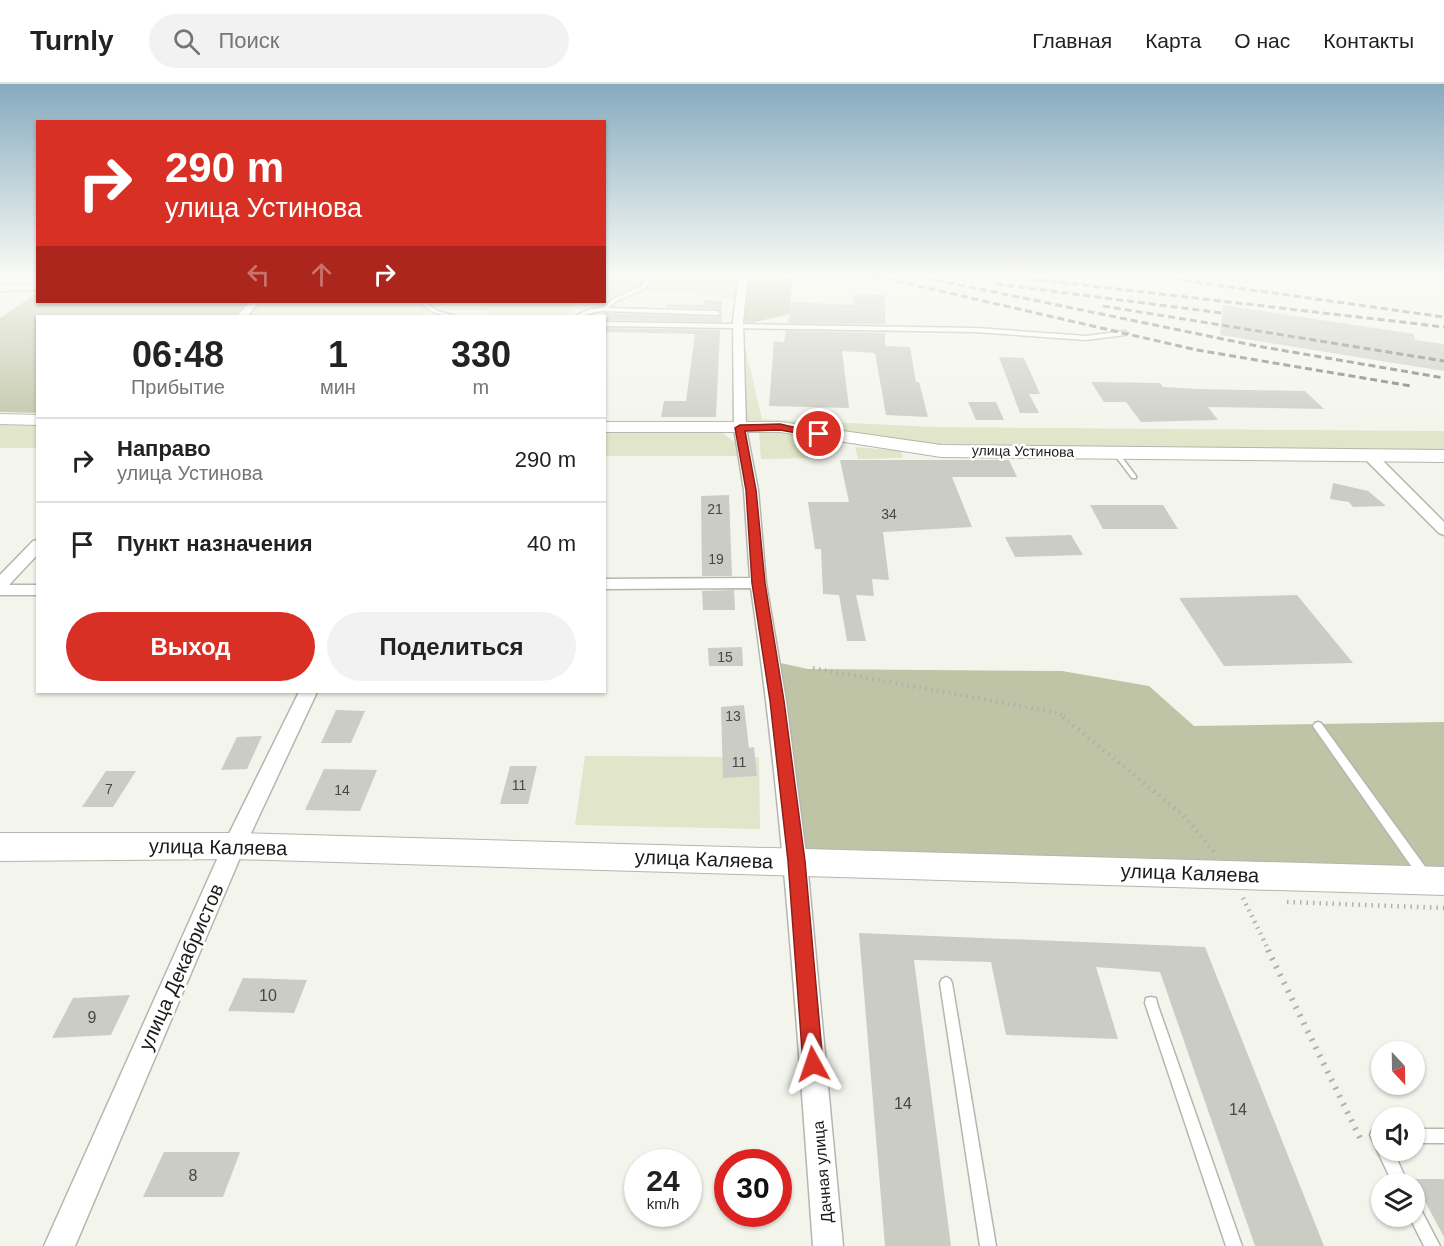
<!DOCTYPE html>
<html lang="ru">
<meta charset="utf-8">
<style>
:root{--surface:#fff;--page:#f2f2f2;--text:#222;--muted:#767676;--line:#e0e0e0;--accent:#d93025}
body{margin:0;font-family:Helvetica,sans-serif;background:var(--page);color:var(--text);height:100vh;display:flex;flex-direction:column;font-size:22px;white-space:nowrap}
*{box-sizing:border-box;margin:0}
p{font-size:20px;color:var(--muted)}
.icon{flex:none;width:33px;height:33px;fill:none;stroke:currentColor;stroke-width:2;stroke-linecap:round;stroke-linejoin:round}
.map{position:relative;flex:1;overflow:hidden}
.details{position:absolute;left:36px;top:231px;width:570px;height:378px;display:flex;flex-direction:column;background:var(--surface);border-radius:0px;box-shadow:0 2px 4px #0004}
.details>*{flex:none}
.hud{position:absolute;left:36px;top:36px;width:570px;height:183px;border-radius:0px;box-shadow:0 2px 4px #0004;background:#d93025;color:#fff;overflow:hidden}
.needle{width:39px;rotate:158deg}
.controls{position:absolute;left:1371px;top:957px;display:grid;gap:12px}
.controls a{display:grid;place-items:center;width:54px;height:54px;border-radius:50%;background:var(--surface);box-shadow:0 2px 4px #0004;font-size:30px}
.speed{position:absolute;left:624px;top:1065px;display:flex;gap:12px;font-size:30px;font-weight:700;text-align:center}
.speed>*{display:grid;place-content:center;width:78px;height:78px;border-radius:50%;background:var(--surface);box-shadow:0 2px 4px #0004;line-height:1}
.speed small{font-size:15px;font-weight:400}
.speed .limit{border:9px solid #d22;background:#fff;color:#111}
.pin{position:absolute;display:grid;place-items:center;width:51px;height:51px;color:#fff;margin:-26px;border:3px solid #fff;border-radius:50%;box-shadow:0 2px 6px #0007}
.me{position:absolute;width:66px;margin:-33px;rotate:355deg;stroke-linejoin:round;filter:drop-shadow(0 0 4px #0008)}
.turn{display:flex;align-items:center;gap:21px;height:126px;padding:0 30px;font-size:27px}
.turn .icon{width:78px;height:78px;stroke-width:2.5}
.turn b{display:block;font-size:42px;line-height:51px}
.lanes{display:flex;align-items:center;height:57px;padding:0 30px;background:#0003;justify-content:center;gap:30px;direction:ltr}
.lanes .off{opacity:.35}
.eta{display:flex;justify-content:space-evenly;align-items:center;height:102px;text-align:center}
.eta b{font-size:36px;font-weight:800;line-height:42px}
.action{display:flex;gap:12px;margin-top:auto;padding:12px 30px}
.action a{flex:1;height:69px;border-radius:36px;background:var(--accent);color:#fff;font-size:24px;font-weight:800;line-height:69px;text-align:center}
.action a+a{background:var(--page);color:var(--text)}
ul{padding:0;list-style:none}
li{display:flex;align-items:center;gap:18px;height:84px;padding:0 30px;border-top:2px solid var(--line)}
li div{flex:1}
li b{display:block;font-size:22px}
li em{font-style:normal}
header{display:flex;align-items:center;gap:36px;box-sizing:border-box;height:84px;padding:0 30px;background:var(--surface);border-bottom:2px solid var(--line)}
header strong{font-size:28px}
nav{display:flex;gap:33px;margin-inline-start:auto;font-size:21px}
.search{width:420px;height:54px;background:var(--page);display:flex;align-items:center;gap:15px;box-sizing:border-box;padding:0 21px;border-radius:33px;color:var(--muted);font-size:22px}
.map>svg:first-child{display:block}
</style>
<header>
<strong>Turnly</strong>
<div class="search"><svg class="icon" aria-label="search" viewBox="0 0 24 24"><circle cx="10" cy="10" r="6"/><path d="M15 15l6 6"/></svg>Поиск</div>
<nav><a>Главная</a><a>Карта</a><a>О нас</a><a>Контакты</a></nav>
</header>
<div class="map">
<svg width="1444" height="1162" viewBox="0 0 1444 1162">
<rect width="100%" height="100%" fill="#f3f5ec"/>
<!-- green -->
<g fill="#e1e5c9">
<path d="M605 192H743L740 217C694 207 652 205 605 213Z"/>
<path d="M256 218H578L566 232H488L491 227 450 226 447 230 424 229 422 232H243Z"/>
<path d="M745 262 762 335 936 343 1444 347V372L997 367 743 342Z"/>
<rect x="0" y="339" width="37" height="25"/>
<path d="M605 348H721L736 359 737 372H605Z"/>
<path d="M759 348C778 348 794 347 811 360L813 374 761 375Z"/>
<path d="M855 363 901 367 903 374 858 375Z"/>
<path d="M585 672 759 673 760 745 575 741Z"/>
</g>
<!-- forest -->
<g fill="#c0c4a6">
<path d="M743 192 792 194 790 230 751 239 738 237Z"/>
<path d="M37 209 38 218H255L241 232H38L37 329 0 328V234Z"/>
<path d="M771 577 808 585 1062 587 1149 602 1194 642 1444 638V797L796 778Z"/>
</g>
<!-- building -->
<g fill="#cbcdc5">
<path d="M854 210 885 211V240L788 239 792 218 853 221Z"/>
<path d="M704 216 722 217V228L717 225 666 223 667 220 703 221Z"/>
<path d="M1223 221 1414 250 1415 256 1444 260V287L1220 251Z"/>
<path d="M604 229 717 233 722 230V238L604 236Z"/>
<path d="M604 244 720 246 716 333H661L664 317H686L695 250 604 248Z"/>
<path d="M786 247 885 249V262L910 263 916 298H919L928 333 886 331 875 269 842 267 849 324 769 322 774 257 784 258Z"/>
<path d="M999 273 1024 274 1040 310H1029L1039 329H1020Z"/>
<path d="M1091 298 1160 299 1163 303 1198 305 1305 307 1324 325 1208 323 1218 336 1141 338 1126 318H1104Z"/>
<path d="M968 318H996L1004 336H976Z"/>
<path d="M840 376H1009L1017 393H952L972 443 883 448 889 496 872 495 874 512 856 511 866 557H847L839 511 823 510 821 465H815L808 418H849Z"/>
<path d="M1333 399 1368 407 1386 422 1353 423 1349 418 1330 415Z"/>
<path d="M729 411 732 492H702L701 412Z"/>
<path d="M1090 421H1163L1178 445H1103Z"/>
<path d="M1071 451 1083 471 1015 473 1005 453Z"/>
<path d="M734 506 735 526H703L702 507Z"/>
<path d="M1297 511 1353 579 1224 582 1179 514Z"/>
<path d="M742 563 743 582H709L708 564Z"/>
<path d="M744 621 749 664 754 663 757 692 723 694 721 623Z"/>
<path d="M336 626 365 627 351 659H321Z"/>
<path d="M262 652 247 685 221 686 237 653Z"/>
<path d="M510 682H537L528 720H500Z"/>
<path d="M324 685 377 686 360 727 305 726Z"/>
<path d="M106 687H136L113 723H82Z"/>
<path d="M859 849 1205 863 1324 1162H1255L1160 888 1096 883 1118 955 1006 951 991 878 914 876 951 1162H885Z"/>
<path d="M243 894 307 896 294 929 228 927Z"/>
<path d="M130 911 111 951 52 954 73 914Z"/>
<path d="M164 1068H240L223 1113H143Z"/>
<path d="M1413 1095H1444V1153Z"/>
</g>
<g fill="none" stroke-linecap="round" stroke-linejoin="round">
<!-- lane casing -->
<g stroke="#b5b6ae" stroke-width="3">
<g id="lane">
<path d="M647 192H651L646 204 617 217 608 224 717 227 720 229 717 231 603 227C594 227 584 233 575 232L590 225 602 224 613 215 642 202Z"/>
<path d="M420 218H424L437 227 455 232C440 233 430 227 420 218Z"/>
<path d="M604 238 976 244 1086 252 1125 247 1128 249 1125 251 1086 256 976 248 604 242Z"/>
<path d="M1115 366 1117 367 1136 392V394H1132L1113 369V367Z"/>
<path d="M1318 638 1321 639 1429 788 1431 792 1429 796 1425 797 1421 796 1315 645 1313 642 1315 639Z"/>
<path d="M946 893 950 895 952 899 996 1162H980L940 899 942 895Z"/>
<path d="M1151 913 1156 914 1157 919 1242 1162H1226L1145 919 1146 914Z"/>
<path d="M1377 1044H1382V1066H1393L1408 1100H1393L1370 1051 1372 1046Z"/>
<rect x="1414" y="1045" width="30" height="14"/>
<path d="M1414 1120 1419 1122 1440 1162H1424L1409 1132H1414Z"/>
</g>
</g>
<!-- street casing -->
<g stroke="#b5b6ae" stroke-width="3">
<g id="street">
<path d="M739 192H748L743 237 746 344 758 406 766 499 786 617 807 778 843 1162H813C797 942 783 722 751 504L604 505V495L750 494 744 406 734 344 733 237Z"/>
<path d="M38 200V206L0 207V201Z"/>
<path d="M250 218H260L247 232H237Z"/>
<path d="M1369 367 1374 368 1444 438V451L1439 449 1364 374V368Z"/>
<path d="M38 456V470L9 501H38V511H0V491L33 457Z"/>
<path d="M299 608H317L245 762 75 1162H44L223 762Z"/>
</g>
</g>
<!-- secondary casing -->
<g stroke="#b5b6ae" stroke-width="2">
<g id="secondary">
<path d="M0 192H10L0 197Z"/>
<path d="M0 330 38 331V341L0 340Z"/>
<path d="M604 338H780L941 361 1444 366V378L941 373 780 348H604Z"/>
<path d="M0 749H234L1444 783V811L234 775 0 777Z"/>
</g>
</g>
<!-- path-far3 -->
<path stroke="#afb1aa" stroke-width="2" stroke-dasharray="1 3" stroke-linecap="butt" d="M716 192 729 199"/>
<!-- path-far2 -->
<path stroke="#afb1aa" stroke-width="4" stroke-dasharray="1.5 4.5" stroke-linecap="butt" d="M813 584 1059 629 1065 634"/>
<!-- path-far1 -->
<g stroke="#afb1aa" stroke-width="4.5" stroke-dasharray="1.5 5" stroke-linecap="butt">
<path d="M1063 633 1183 731 1214 768"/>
<path d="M1243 814 1269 867"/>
<path d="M1287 818 1444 824"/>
</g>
<!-- path -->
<path stroke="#afb1aa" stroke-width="6" stroke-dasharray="2 7" stroke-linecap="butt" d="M1268 866 1361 1056"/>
<!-- lane -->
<use href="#lane" fill="#fff" fill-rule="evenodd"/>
<!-- street -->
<use href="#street" fill="#fff" fill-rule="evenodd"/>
<!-- secondary -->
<use href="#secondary" fill="#fff" fill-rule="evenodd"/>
<!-- rail -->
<g stroke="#72746e" stroke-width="3" stroke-dasharray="7 4" stroke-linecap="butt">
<path d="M859 192 882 196"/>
<path d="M875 192 1197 266 1411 302"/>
<path d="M1006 192 1444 243"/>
<path d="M1152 192 1444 233"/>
<path d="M926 194 1257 262 1444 294"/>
<path d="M996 200 1222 229"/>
<path d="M1103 222 1444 277"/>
</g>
</g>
<!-- sky -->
<linearGradient id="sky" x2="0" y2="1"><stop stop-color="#87aabe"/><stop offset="0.54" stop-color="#fafaf6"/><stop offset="1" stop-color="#fafaf6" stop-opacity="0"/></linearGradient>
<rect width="1444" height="354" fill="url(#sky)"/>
<!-- route -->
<path fill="#d93025" stroke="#8d1f18" stroke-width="1.5" d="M780 340 824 350 819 353 780 346 745 347 756 406 765 499 784 617 805 777 823 980 820 987 813 990 806 987 803 980 788 777 770 617 752 499 746 406 735 344 740 341Z"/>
<g text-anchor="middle" stroke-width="5" stroke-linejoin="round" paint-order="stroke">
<!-- far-street labels -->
<g font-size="14" fill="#1b1c19" stroke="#fff">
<text transform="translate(1023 367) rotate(1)" y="5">улица Устинова</text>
</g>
<!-- number labels -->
<g font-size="14" fill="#474844">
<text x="715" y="430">21</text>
<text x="889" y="435">34</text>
<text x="716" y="480">19</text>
<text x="725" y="578">15</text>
<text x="733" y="637">13</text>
<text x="739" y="683">11</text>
<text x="519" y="706">11</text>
<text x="109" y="710">7</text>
<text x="342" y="711">14</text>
</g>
<!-- near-number labels -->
<g font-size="16" fill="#474844">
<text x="268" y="917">10</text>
<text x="92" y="939">9</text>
<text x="903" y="1025">14</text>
<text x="1238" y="1031">14</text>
<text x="193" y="1097">8</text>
</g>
<!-- street labels -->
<g font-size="16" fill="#1b1c19" stroke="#fff">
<text transform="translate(822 1088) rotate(-95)" y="6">Дачная улица</text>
</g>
<!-- near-street labels -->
<g font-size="20" fill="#1b1c19" stroke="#fff">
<text transform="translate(218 763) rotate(1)" y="7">улица Каляева</text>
<text transform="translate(704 775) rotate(2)" y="7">улица Каляева</text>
<text transform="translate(1190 789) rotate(2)" y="7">улица Каляева</text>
<text transform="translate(181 883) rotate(-66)" y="7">улица Декабристов</text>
</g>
</g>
</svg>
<div class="controls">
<a><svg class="needle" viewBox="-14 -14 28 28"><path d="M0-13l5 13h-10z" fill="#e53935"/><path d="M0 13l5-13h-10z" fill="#767676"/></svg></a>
<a><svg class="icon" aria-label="sound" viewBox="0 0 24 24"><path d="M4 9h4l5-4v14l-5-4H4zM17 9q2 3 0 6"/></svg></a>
<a><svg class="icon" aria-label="layers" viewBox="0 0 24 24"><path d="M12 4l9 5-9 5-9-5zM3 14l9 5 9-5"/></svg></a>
</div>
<div class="speed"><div>24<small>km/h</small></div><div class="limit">30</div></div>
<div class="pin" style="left:819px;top:350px;background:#d93025"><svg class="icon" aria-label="arrive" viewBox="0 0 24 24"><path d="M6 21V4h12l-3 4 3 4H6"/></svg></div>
<svg class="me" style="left:813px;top:980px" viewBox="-20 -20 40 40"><path d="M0-17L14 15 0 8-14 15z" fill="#d93025" stroke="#fff" stroke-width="4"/></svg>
<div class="hud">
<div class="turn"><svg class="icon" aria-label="right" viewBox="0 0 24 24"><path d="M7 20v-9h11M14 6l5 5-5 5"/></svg><div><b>290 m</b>улица Устинова</div></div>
<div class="lanes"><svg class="icon off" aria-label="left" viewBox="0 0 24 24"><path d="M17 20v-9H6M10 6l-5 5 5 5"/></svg><svg class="icon off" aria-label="ahead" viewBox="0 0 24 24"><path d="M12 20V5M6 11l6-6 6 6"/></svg><svg class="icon" aria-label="right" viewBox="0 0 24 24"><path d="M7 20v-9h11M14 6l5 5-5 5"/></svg></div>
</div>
<section class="details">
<div class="eta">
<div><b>06:48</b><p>Прибытие</p></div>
<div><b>1</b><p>мин</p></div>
<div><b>330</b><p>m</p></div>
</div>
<ul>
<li><svg class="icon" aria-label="right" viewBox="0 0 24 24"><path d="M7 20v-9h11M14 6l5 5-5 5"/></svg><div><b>Направо</b><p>улица Устинова</p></div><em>290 m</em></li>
<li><svg class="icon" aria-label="arrive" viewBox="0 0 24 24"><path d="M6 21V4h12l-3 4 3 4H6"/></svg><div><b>Пункт назначения</b></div><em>40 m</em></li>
</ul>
<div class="action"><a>Выход</a><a>Поделиться</a></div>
</section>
</div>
